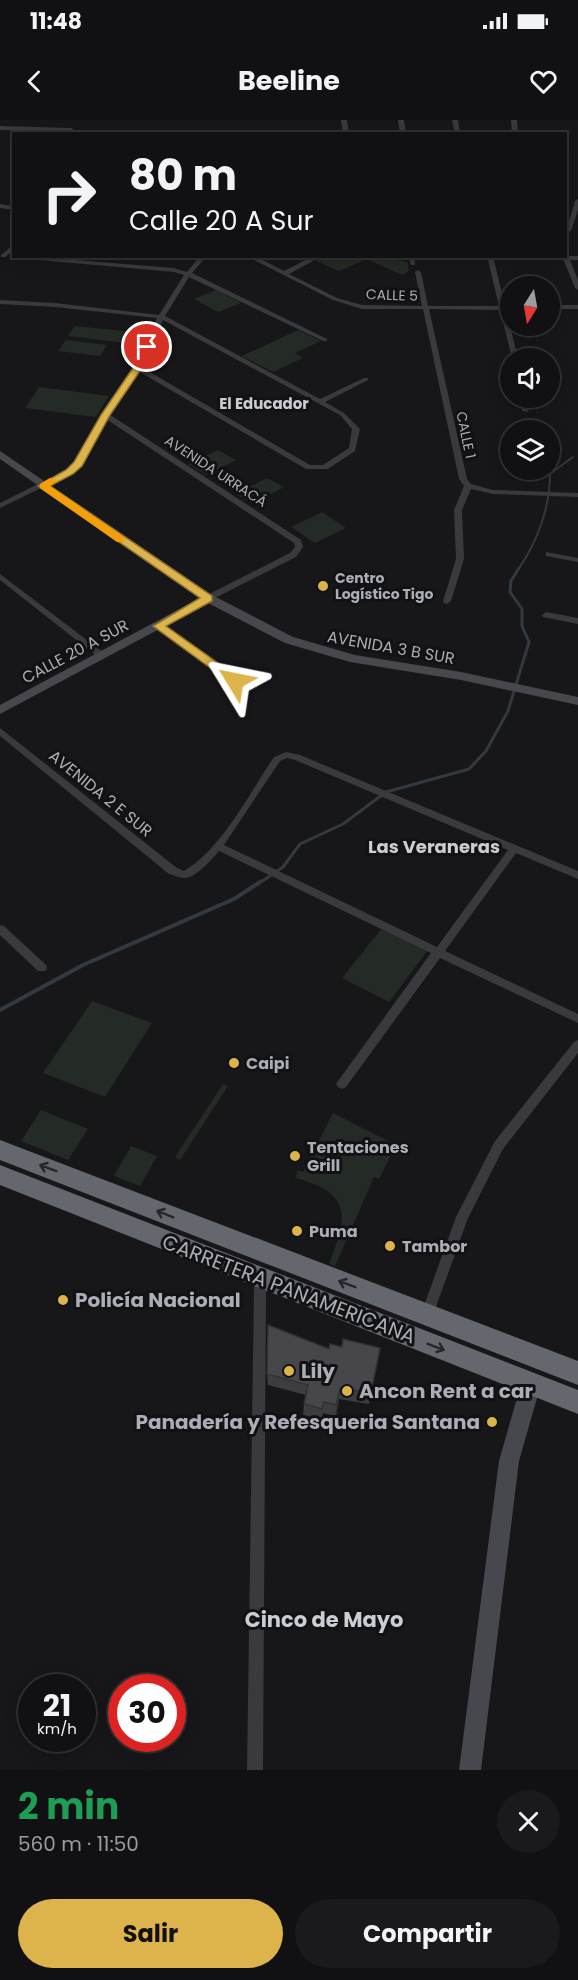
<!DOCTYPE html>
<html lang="es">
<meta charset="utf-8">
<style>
:root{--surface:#111113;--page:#1a1a1c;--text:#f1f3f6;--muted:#9c9da0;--line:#303133;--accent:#ddb44b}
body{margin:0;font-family:Poppins,sans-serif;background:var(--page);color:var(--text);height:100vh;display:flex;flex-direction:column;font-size:22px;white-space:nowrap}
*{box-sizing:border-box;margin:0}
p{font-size:20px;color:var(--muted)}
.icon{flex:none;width:33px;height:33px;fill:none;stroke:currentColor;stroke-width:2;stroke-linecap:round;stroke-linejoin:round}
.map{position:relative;height:1650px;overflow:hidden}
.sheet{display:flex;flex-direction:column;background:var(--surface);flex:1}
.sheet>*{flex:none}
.hud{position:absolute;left:12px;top:12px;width:555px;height:126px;border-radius:0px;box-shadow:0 3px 15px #0003,0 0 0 2px var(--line);background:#111113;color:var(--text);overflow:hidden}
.needle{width:39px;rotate:191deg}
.buttons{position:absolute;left:500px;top:156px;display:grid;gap:12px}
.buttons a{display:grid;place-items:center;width:60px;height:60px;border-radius:50%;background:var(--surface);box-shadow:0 3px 15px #0003,0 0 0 2px var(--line);font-size:30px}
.speed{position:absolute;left:18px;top:1554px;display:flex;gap:12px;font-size:30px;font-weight:700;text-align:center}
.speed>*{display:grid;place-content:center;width:78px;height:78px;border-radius:50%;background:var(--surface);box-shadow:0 3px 15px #0003,0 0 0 2px var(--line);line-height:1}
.speed small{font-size:15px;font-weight:400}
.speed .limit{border:9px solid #d22;background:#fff;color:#111}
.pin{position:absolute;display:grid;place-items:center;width:51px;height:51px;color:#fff;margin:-26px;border:3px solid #fff;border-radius:50%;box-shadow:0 2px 6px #0007}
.me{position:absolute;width:66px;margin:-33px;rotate:305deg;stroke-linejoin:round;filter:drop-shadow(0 0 4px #0008)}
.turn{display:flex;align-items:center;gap:21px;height:126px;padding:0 18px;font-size:27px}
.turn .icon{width:78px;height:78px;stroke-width:2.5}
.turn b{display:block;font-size:42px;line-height:51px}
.round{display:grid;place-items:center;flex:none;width:63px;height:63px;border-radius:32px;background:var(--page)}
.overview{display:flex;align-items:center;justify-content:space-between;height:102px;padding:0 18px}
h1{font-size:36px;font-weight:700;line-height:45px;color:#1e9e55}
.action{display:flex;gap:12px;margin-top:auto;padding:12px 18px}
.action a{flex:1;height:69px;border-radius:36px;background:var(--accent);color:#111;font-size:24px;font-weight:700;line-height:69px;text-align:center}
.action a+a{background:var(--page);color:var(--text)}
.status{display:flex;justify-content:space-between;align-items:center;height:42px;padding:0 30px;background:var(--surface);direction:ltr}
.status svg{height:16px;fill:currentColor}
header{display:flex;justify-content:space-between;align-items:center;height:78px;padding:0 18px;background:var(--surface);font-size:27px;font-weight:700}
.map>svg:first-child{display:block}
</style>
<div class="status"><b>11:48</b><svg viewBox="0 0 49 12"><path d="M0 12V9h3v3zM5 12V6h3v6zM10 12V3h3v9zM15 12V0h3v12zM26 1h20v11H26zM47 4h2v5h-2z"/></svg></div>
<header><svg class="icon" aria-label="back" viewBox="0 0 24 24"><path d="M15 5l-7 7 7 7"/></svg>Beeline<svg class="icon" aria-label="heart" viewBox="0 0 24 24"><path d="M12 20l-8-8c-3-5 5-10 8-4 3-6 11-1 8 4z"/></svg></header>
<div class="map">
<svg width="578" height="1650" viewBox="0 0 578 1650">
<rect width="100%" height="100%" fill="#171719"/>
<!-- green -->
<g fill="#242a25">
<path d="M325 136 374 137 408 142 409 151 402 155 367 139 339 151 316 141Z"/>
<path d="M216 170 241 183 218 192 194 179Z"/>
<path d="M75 206 142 213 135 224 68 216Z"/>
<path d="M298 210 321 221 295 233 303 238 273 252 242 236Z"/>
<path d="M66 220 107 225 100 236 58 231Z"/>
<path d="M39 267 109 276 96 297 25 288Z"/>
<path d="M218 330 236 340 206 355 188 344Z"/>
<path d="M267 358 284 367 253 384 236 374Z"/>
<path d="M322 392 346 408 315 423 291 407Z"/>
<path d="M382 808 428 830 389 882 342 858Z"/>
<path d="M92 881 152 903 105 977 43 953Z"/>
<path d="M223 964 228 966 180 1040 175 1037Z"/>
<path d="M41 990 88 1009 68 1040 21 1021Z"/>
<path d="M333 993 396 1025 379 1059 374 1057 335 1146 329 1144C349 1096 351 1072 295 1058L298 1051 303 1052Z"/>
<path d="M131 1026 157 1036 140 1066 114 1056Z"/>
</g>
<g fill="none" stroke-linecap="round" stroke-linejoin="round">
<!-- stream-far2 -->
<path stroke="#323941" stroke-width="2" d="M518 450C537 422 550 388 550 354L573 337"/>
<!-- stream-far1 -->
<path stroke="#323941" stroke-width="3" d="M258 764 283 747 300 724 343 704 386 672 469 649 486 631 508 591 529 522 522 506V489L510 472 511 461 519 448"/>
<!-- stream -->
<path stroke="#323941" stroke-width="4" d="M0 890 83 845 234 779 260 762"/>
<!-- street -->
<g fill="#39393e" fill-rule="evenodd">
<path d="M341 0H347L349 14H343Z"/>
<path d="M398 0H404L406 14H400Z"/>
<path d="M452 0H458L460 14H455Z"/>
<path d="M511 0H517L518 14H512Z"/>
<path d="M0 6 71 8 74 10 71 12 0 10Z"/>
<path d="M578 79V90L571 111 566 112 575 81Z"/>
<path d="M0 84 14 86V90L0 88Z"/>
<path d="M14 124V130L5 137H1V135Z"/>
<path d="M566 134 568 136H578V140H570L578 160V170L575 168 562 136H566Z"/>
<path d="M14 135 174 148 187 152 200 136H207L192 153 327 219V221H323L189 157 165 196 320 279 364 258H368V260L325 282 344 293 360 309 355 331 328 349H306L138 251 109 294 301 420 303 427 296 437 211 480H205V476L290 433 295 427 294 423 106 299 78 350 0 388V383L72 347 101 295 134 248 157 198 55 187 0 184V180L55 183 159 195 184 155 174 152 16 138ZM163 200 340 295 352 309 349 328 323 345H310L141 247Z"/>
<path d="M246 136H255L284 151 313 136H322L289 154 337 178 362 185 422 186 415 152 418 150 421 152 428 186H499L487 136H493L505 186H510V190H506L518 238H512L500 190 429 189 467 359 471 364 493 370 578 373V377L493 374 471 369 462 390 464 439 451 481 447 484 444 483 443 481 456 439 454 390 464 366 459 359 423 189H362L333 180Z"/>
<path d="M408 136H414L415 145H411Z"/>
<rect x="549" y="185" width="29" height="4"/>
<path d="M520 278H526L528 292 522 291Z"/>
<path d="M546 432 578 438V442L546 436Z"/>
<path d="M0 454 104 533V537H98L0 460Z"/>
<path d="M546 492 578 498V504L543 497 542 495Z"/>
<path d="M158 503 238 559V563H232L155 508V504Z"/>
<path d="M0 608 177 748 184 751C222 728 249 674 274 637L286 632 300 635 578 751V759L516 733 445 831 578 894V903L440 838 346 967 342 969 338 967 336 964 338 961 431 833 219 731C212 739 195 759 184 758 179 758 174 755 169 754L0 616ZM287 638 295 640 508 730 437 827 224 725 280 641Z"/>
<path d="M0 805 4 806 46 845 47 848 46 851H38L0 815Z"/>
<path d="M578 920V933L503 1029 468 1098 432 1198 427 1200 422 1198 421 1194 456 1097 495 1021 574 922Z"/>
<path d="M262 1152 266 1154 268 1158 266 1166 263 1650H247L254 1166 258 1154Z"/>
</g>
<!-- secondary -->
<g fill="#47484d" fill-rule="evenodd">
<path d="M0 331 212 475 293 517 355 535 461 552 578 577V585L461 560 350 542 285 523 208 483 0 594V585L200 478 0 339Z"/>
<path d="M531 1255 538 1257 541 1264 519 1341 481 1650H459L499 1341 521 1264 524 1257Z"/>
</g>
<!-- highway -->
<g fill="#65676e" fill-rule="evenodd">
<path d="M0 1020 578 1241V1265L0 1040Z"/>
<path d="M0 1045 578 1270V1294L0 1065Z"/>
</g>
</g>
<!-- wall -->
<path fill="#3d3d40" d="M342 1227 380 1228 369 1284 339 1279 336 1296 323 1293 321 1300 303 1295 304 1284 306 1275 268 1265 267 1254 329 1229Z"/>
<!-- shaded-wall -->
<path fill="#323234" d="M340 1268 339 1279 336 1296V1285Z"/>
<!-- building -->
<path fill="#47474b" stroke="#323234" stroke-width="1.5" d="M268 1205 329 1229 330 1224 342 1227 343 1219 380 1228 371 1273 340 1268 336 1285 324 1282 322 1289 304 1284 308 1265 267 1254Z"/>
<!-- one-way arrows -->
<defs><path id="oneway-shaft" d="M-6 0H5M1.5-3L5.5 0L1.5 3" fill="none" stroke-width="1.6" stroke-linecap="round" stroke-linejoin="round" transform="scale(1.5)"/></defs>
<g stroke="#27272a">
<use href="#oneway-shaft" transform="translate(48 1048) rotate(-159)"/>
<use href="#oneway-shaft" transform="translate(165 1094) rotate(-158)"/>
<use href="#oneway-shaft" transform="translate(347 1164) rotate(-159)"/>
<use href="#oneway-shaft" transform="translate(436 1227) rotate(21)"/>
</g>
<!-- route -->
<path fill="#ddb44b" stroke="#907531" stroke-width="1.5" d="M144 225 151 227 142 248 110 295 82 346 73 354 50 366 212 476V481L166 506 239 558V563H231L153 506 200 478 38 366 66 350 74 342 101 295 133 248Z"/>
<!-- slow -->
<path fill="#f59e0b" d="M50 358 58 360 50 366 124 417V422H117L40 368V364Z"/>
<!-- markers -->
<g fill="#ddb44b" stroke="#121214" stroke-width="2">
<circle cx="323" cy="466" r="6"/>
<circle cx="234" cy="943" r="6"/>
<circle cx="295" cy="1036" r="6"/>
<circle cx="297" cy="1111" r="6"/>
<circle cx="390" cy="1126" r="6"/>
<circle cx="63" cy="1180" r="6"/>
<circle cx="289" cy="1251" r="6"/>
<circle cx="347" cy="1271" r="6"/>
<circle cx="492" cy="1302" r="6"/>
</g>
<g text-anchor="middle" stroke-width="6" stroke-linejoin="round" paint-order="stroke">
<!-- far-street labels -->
<g font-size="14" fill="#abaeb7" stroke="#121214">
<text transform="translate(392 175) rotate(2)" y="5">CALLE 5</text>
<text transform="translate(466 315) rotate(78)" y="5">CALLE 1</text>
<text transform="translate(216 351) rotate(33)" y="5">AVENIDA URRACÁ</text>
</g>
<!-- far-poi labels -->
<g font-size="14" font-weight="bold" fill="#abaeb7" stroke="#121214" text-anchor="start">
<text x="335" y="463">Centro<tspan x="335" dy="16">Logístico Tigo</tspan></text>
</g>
<!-- far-neighbourhood labels -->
<g font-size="15" font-weight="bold" fill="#cbcdd4" stroke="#121214">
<text x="264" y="289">El Educador</text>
</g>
<!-- street labels -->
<g font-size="16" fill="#abaeb7" stroke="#121214">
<text transform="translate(391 527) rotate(10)" y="6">AVENIDA 3 B SUR</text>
<text transform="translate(75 531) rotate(-28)" y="6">CALLE 20 A SUR</text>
<text transform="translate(101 673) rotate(39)" y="6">AVENIDA 2 E SUR</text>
</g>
<!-- poi labels -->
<g font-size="16" font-weight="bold" fill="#abaeb7" stroke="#121214" text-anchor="start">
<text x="246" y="949">Caipi</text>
<text x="307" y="1033">Tentaciones<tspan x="307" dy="18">Grill</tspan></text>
<text x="309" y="1117">Puma</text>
<text x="402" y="1132">Tambor</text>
</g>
<!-- neighbourhood labels -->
<g font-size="18" font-weight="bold" fill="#cbcdd4" stroke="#121214">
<text x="434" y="733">Las Veraneras</text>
</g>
<!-- near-street labels -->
<g font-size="20" fill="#abaeb7" stroke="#121214">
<text transform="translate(289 1169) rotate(21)" y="7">CARRETERA PANAMERICANA</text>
</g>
<!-- near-poi labels -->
<g font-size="20" font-weight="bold" fill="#abaeb7" stroke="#121214" text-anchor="start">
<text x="75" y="1187">Policía Nacional</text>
<text x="301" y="1258">Lily</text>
<text x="359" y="1278">Ancon Rent a car</text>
<text x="480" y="1309" text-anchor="end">Panadería y Refesqueria Santana</text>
</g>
<!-- near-neighbourhood labels -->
<g font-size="21" font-weight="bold" fill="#cbcdd4" stroke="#121214">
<text x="324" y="1507">Cinco de Mayo</text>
</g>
</g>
</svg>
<div class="buttons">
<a><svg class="needle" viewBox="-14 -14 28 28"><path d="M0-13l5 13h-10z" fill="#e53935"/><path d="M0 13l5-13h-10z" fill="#9c9da0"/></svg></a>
<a><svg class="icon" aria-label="sound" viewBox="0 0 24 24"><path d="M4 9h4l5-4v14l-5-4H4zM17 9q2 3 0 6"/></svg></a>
<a><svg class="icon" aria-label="layers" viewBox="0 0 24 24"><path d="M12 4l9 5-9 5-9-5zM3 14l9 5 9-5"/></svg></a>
</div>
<div class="speed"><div>21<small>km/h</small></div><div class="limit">30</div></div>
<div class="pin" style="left:147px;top:227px;background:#d93025"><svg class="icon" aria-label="arrive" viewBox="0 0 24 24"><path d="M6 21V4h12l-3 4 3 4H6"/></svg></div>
<svg class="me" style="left:235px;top:561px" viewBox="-20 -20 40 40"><path d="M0-17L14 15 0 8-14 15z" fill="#ddb44b" stroke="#fff" stroke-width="4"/></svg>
<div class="hud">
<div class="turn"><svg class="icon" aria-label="right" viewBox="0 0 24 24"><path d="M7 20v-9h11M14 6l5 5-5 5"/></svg><div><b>80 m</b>Calle 20 A Sur</div></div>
</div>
</div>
<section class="sheet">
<div class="overview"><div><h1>2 min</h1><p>560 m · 11:50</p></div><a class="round"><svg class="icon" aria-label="close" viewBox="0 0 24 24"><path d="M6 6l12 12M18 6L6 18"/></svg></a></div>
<div class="action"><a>Salir</a><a>Compartir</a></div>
</section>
